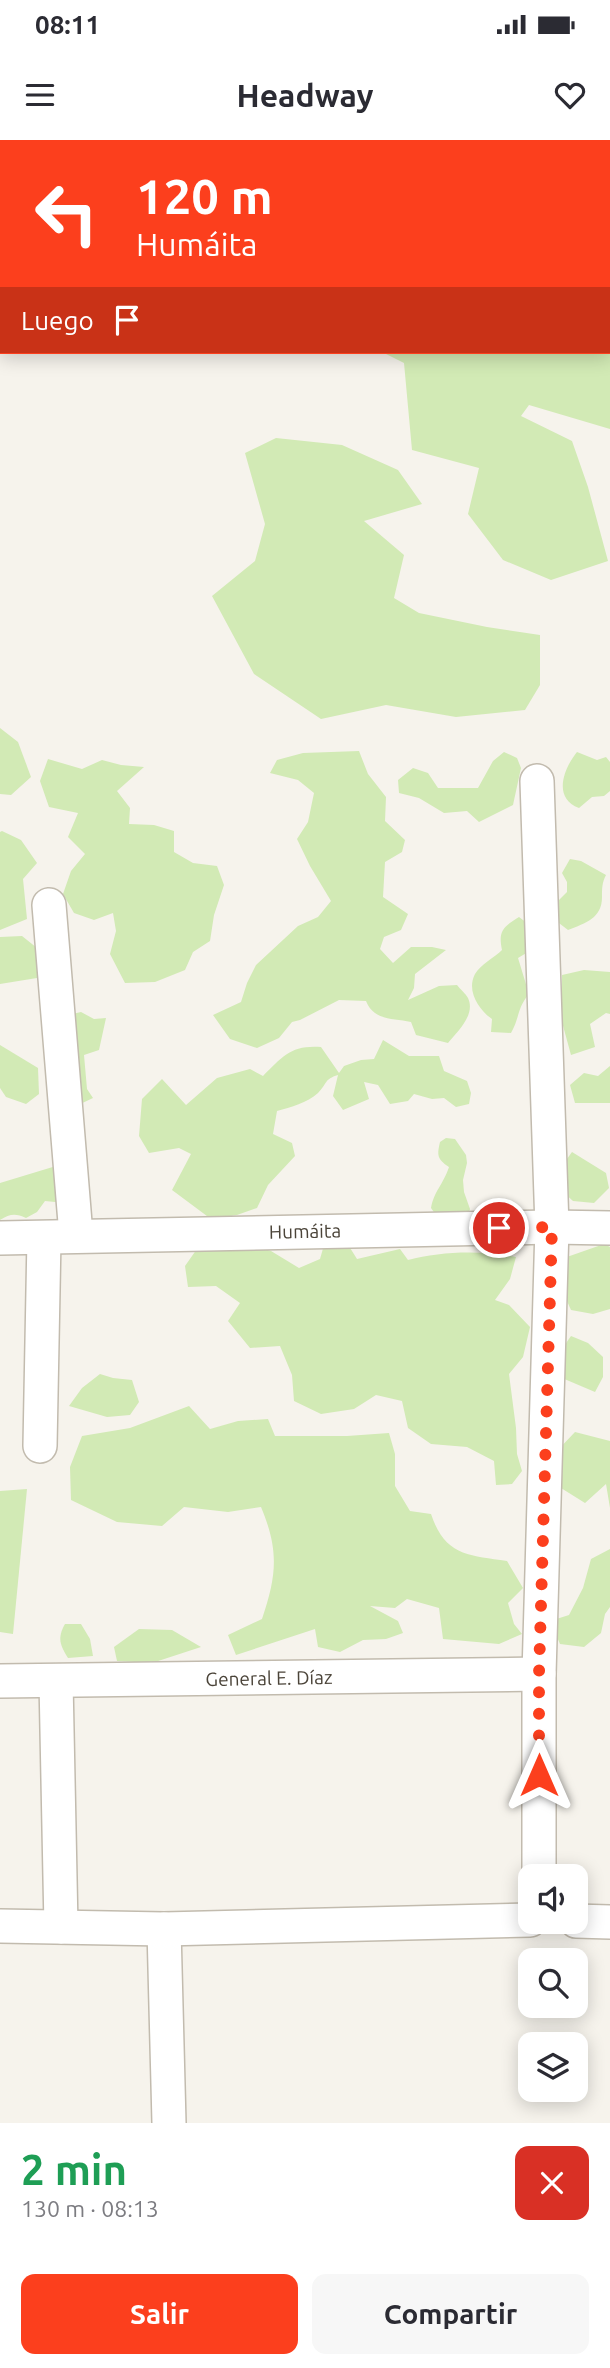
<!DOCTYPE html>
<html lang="es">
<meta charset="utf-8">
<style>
:root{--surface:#fff;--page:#f7f7f7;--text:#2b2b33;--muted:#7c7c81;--accent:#fc3f1d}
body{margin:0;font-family:Ubuntu,sans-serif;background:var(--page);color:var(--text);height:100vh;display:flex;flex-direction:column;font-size:26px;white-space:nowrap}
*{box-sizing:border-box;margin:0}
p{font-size:23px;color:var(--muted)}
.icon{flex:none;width:38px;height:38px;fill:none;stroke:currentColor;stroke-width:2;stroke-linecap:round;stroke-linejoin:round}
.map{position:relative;height:1983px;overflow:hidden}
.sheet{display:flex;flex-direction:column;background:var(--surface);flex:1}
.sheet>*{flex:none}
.hud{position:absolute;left:0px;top:0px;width:611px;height:214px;box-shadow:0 4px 18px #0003;background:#fc3f1d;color:#fff;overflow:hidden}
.tools{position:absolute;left:518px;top:1724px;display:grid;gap:14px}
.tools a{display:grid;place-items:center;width:70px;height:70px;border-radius:14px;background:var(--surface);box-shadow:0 4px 18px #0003;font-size:35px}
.pin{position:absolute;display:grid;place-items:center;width:60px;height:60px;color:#fff;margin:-30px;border:4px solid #fff;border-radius:50%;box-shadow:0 2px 7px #0007}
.me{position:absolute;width:77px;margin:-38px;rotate:0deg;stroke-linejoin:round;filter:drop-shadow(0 0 5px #0008)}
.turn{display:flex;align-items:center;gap:24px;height:147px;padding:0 21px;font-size:32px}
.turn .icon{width:91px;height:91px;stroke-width:2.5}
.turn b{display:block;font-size:49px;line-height:60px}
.then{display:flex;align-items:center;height:66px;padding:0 21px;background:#0003;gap:14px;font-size:26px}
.round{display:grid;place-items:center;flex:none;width:74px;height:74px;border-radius:14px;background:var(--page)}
.summary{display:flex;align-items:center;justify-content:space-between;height:119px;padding:0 21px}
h1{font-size:42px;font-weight:600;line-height:52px;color:#1e9e55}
.primary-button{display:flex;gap:14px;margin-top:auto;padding:14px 21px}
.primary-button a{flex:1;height:80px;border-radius:14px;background:var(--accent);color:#fff;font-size:28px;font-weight:600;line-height:80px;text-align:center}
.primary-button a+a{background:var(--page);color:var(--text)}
.status{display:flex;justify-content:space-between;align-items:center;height:49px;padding:0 35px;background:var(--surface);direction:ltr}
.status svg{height:19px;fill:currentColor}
header{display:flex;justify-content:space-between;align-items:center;height:91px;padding:0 21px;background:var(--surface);font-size:32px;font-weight:600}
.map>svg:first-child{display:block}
</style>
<div class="status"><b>08:11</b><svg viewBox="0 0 49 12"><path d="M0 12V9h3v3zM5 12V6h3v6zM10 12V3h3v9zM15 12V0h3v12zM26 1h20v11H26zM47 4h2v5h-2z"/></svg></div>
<header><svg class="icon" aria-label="menu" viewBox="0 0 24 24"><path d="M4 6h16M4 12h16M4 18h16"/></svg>Headway<svg class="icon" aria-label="heart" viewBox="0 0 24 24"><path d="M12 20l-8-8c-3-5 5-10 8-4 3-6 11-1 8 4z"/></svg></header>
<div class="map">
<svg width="610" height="1983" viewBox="0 0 610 1983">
<rect width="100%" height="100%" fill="#f6f3ec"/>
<!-- green -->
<g fill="#d2eab5">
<path d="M20 0H426L429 2H18Z"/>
<path d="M475 0H610V289L529 265 521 276 572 301 588 347 608 421 551 440 503 420 468 374 479 328 412 310 404 223 382 212H609V2H473Z"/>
<path d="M276 298 342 305 398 330 422 364 364 381 404 415 394 458 419 473 487 487 540 495V545L525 570 456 577 386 565 321 579 254 534 212 456 255 421 265 384 245 313Z"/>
<path d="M0 588 18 602 31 637 11 655 0 654Z"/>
<path d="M359 611 368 634 386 657 385 681 405 700 402 712 385 722 383 757 408 774 401 790 384 797 380 809 393 823 411 807H432L446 810 415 834 414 848 408 860 439 846 457 845C460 849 466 854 468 858 476 875 457 892 448 903L416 895 411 882C393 878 374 881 366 861L339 860 300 880 292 882 279 898 257 908 230 899 213 875 241 862 247 843 256 825 298 786 318 777 331 761 310 726 297 699 308 682 314 653 298 640 270 633 277 620 303 613Z"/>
<path d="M504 612 517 618 521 628 513 665 479 682 467 671 444 673 419 658 399 653 398 640 413 628 428 633 438 648H478L493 621Z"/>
<path d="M577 612 597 620 606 617 610 622V651L604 656 592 657 579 668C552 658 564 628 577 612Z"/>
<path d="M48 619 82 629 102 620 121 625 144 627 117 651 130 668 129 684 154 685 174 691V712L193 723 217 726 224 745 214 775 210 801 193 812 185 830 155 842 125 843 110 814 116 791 113 773 94 780 74 773 63 754 71 731 85 714 68 697 78 673 49 667 40 641Z"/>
<path d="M2 691 21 700 37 723 23 739 27 779 0 790V692Z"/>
<path d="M570 719 581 721 606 735C602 743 602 748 602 757 602 778 586 783 568 790L555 780 559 760 567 752V742L562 733Z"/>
<path d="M519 777 531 786 528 812 518 818 529 854C517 868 520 877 511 893L491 892 492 879C479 870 466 851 475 834 480 825 495 817 502 810 498 791 503 787 519 777Z"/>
<path d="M22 796 37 808 42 826 37 838 0 844V797Z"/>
<path d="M584 830 610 832V874L606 873 590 884 595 907 571 915 562 882V835Z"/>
<path d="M81 872 94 879 106 878 99 910 84 915 87 949 93 958 74 967 68 875Z"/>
<path d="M383 900 409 916H439L444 931 467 941 471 953 469 964 456 967 444 958 432 959 414 954 408 961 390 964 378 945 364 942 369 959 343 970 333 956 338 935C324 939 327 944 318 953 307 963 291 967 277 971L273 994 292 1003 295 1016 268 1045 257 1068 237 1075 211 1079 172 1050 191 1014 179 1008 149 1013 139 996 142 959 162 939 186 965 217 938 250 929 263 936C283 916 291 905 321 907L339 933 344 926 361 920 374 919Z"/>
<path d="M0 905 38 928 39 954 26 964 6 957 0 948Z"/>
<path d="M610 926V963H575L570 945 584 933 598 936Z"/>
<path d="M446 998 455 999 466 1015 467 1023 463 1040 464 1052 470 1069 468 1075 441 1082 431 1068C434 1051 443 1045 449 1027 437 1019 437 1015 440 1002Z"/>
<path d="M572 1012 606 1033 609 1048 594 1063 573 1061 562 1051 559 1030Z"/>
<path d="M56 1026 70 1058 55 1062 45 1061 37 1072 26 1078C15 1073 10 1074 0 1080V1043Z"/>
<path d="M246 1103 271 1111 299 1128 320 1119 324 1105 347 1103 357 1119 400 1109 408 1120C441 1111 482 1110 516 1117L510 1139 495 1160 509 1165 530 1187 523 1217 509 1234 516 1288 517 1314 522 1331 512 1344 496 1345 494 1321 467 1307 431 1304 408 1288 402 1261 376 1255 354 1269 321 1274 294 1261 292 1235 280 1206 250 1208 228 1181 240 1163 216 1146 188 1147 185 1126 199 1106Z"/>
<path d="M604 1104 610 1107V1169L593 1174 571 1170 558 1141 564 1118Z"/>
<path d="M571 1196 588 1203 603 1217V1237L595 1252 562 1238 557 1216Z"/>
<path d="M100 1234 113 1238 132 1240 139 1262 130 1275 107 1277 69 1266 82 1248Z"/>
<path d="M189 1266 210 1289 238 1281 268 1279 275 1296H347L389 1293 395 1314V1346L410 1371 431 1374C445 1416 468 1415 507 1421L523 1448 508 1463 514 1484 522 1494 499 1504 443 1499 439 1468 407 1459 395 1468 370 1466 398 1481 403 1493 386 1499 363 1500 340 1512 318 1507 315 1489 236 1515 228 1495 262 1479C277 1435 279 1410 261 1367L228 1372 184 1367 162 1386 117 1382 71 1360 70 1327 82 1296 130 1288Z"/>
<path d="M575 1292 610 1301V1368L606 1344 585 1363 561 1348 556 1312Z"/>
<path d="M27 1349 13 1494 0 1492V1351Z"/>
<path d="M610 1409V1467L605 1474 601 1493 584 1507 560 1504 550 1481 569 1475 583 1448 591 1419Z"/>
<path d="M65 1484H81L90 1499 93 1516 68 1518C60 1505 57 1498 65 1484Z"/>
<path d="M139 1489 172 1490 201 1507 152 1523 117 1521 114 1507Z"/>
</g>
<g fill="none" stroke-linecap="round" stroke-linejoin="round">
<!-- minor casing -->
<g stroke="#c2bbae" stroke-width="36">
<g id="minor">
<path d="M537 641 552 1087 539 1534V1736"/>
<path d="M49 765 76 1095"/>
<path d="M0 1098 552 1087 610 1088"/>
<path d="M40 1306 44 1098"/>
<path d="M0 1541 539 1534"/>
<path d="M56 1541 61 1787"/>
<path d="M576 1781 610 1782"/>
<path d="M0 1786 164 1789 530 1780"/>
<path d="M164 1789 169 1983"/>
</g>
</g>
<!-- minor -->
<use href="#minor" stroke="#fff" stroke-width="33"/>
</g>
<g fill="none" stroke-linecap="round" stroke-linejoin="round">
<!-- route -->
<path stroke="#fc3f1d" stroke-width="12" stroke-dasharray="0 21.6" d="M499 1088 552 1087 539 1534V1635"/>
</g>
<g text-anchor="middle" stroke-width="7" stroke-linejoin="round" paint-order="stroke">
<!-- street labels -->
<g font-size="19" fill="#4b4439" stroke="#fff">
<text transform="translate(305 1091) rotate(-1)" y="7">Humáita</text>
<text transform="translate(269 1538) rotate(-1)" y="7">General E. Díaz</text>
</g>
</g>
</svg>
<div class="tools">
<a><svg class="icon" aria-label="sound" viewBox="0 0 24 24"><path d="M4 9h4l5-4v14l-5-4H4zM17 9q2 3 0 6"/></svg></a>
<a><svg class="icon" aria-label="search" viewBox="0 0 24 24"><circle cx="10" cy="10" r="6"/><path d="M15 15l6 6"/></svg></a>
<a><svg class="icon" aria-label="layers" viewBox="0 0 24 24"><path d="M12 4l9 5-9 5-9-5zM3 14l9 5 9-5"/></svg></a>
</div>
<div class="pin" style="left:499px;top:1088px;background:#d93025"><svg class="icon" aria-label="arrive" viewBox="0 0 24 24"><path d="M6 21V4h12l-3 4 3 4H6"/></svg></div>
<svg class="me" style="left:539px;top:1635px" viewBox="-20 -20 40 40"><path d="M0-17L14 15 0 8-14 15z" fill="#fc3f1d" stroke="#fff" stroke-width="4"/></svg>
<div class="hud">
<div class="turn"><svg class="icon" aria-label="left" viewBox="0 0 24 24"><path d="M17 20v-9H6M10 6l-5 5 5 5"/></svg><div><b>120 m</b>Humáita</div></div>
<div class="then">Luego<svg class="icon" aria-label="arrive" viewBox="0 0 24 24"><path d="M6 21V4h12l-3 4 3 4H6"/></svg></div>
</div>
</div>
<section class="sheet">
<div class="summary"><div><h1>2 min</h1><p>130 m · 08:13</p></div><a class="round" style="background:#d93025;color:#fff"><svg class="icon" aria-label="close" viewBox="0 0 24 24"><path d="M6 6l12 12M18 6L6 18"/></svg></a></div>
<div class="primary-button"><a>Salir</a><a>Compartir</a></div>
</section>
